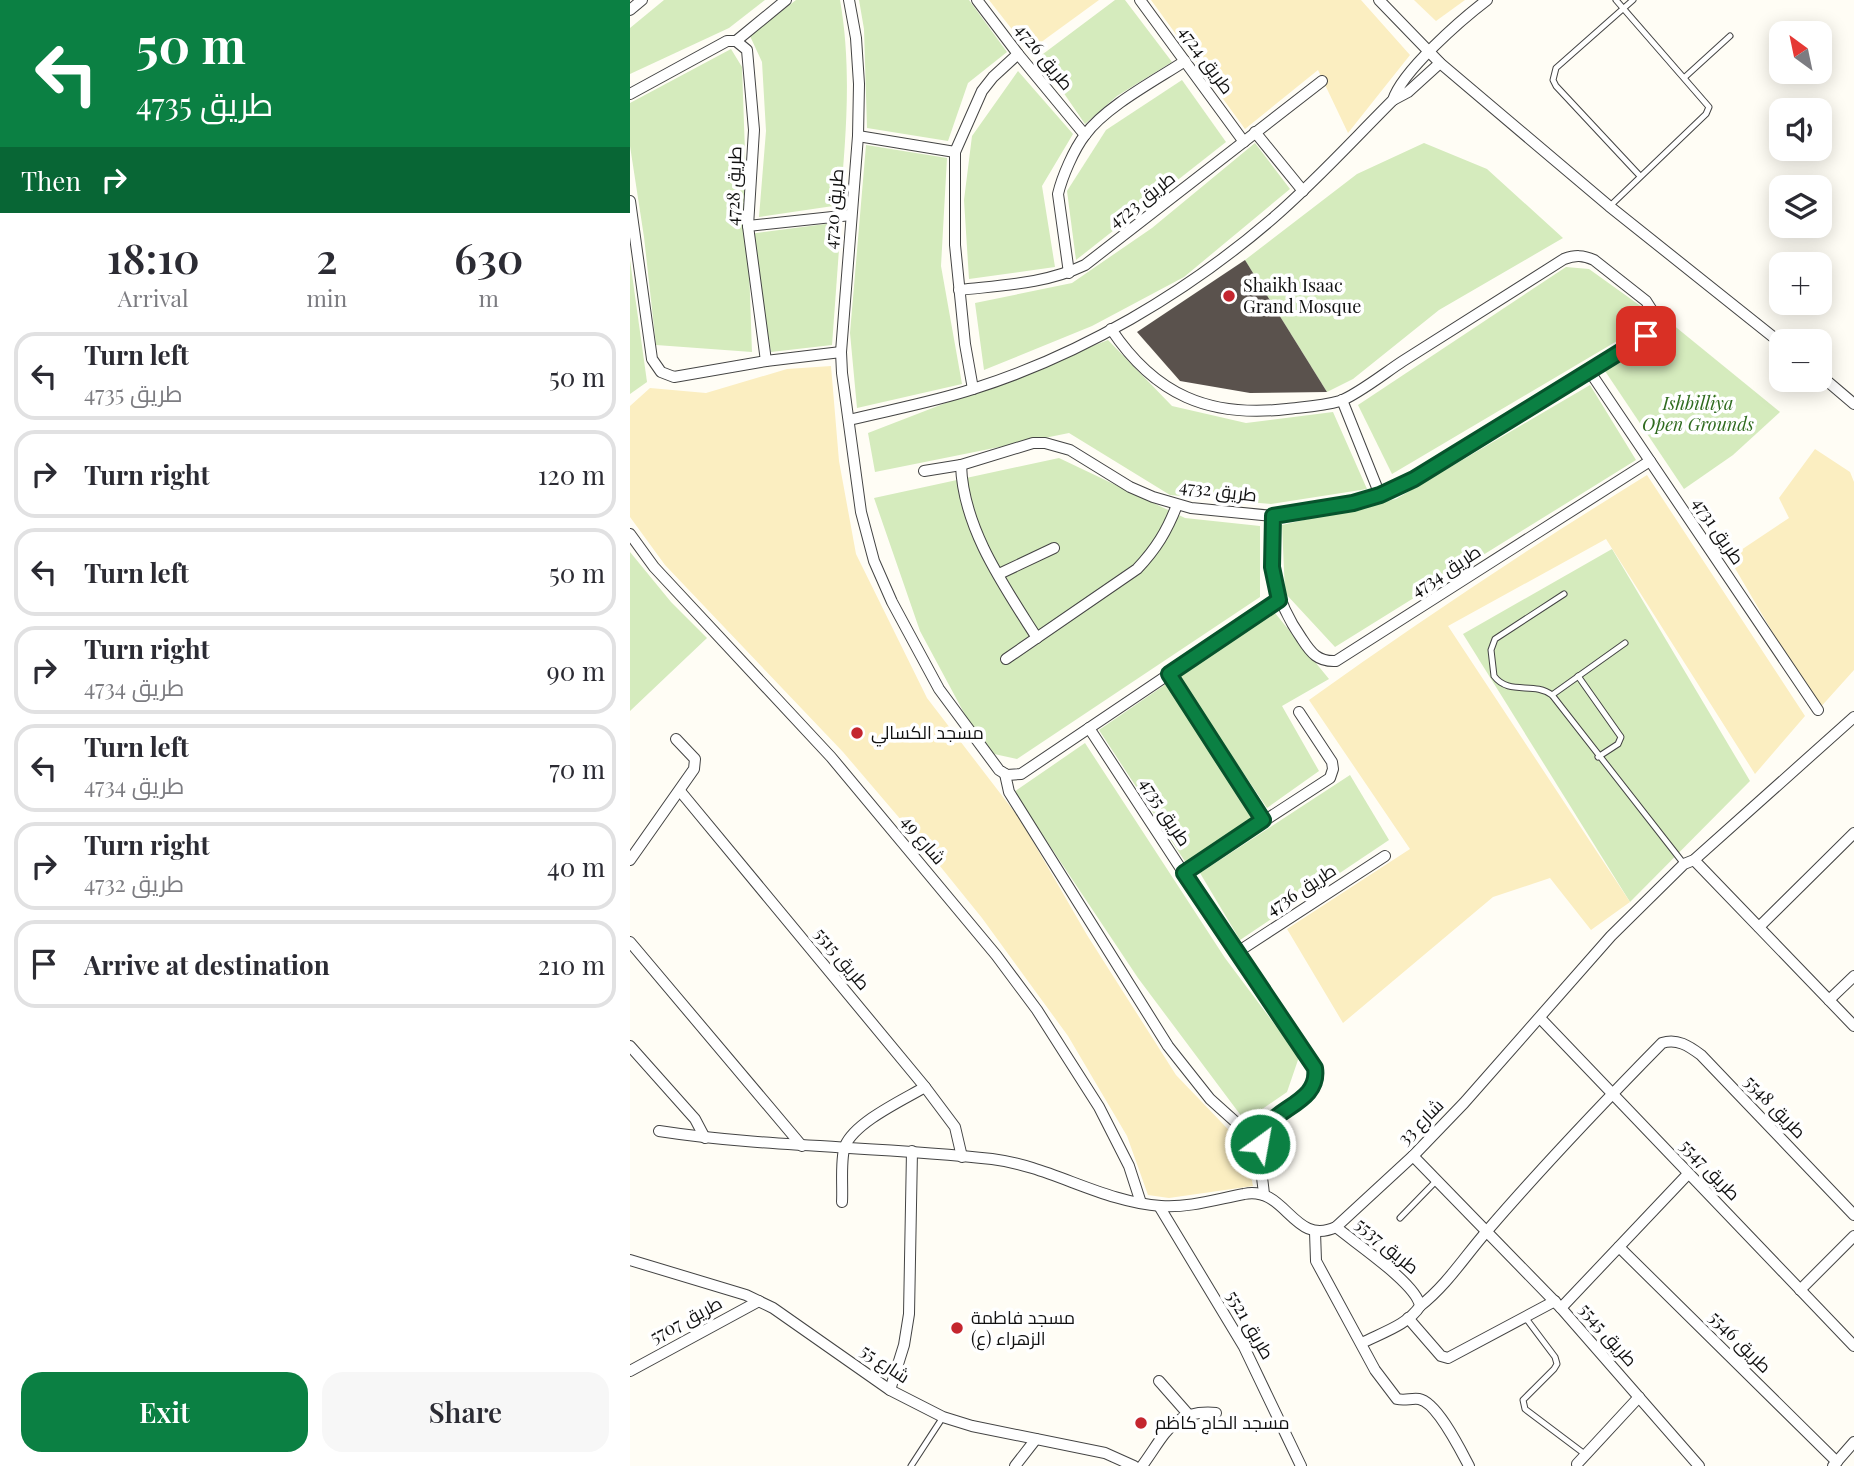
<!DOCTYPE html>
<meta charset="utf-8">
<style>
:root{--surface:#fff;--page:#f7f7f7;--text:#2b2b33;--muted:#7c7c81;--line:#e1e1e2;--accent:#0b8043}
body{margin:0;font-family:"Playfair Display",Cairo,serif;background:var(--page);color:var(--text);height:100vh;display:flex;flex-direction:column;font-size:26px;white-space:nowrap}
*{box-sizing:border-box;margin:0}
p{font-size:23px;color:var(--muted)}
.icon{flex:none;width:38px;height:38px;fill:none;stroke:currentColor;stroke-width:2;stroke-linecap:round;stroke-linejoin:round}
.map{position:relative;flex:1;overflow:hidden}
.details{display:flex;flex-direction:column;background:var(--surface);width:630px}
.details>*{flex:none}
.guide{background:#0b8043;color:#fff;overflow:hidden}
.needle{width:46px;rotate:327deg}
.buttons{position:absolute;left:1139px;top:21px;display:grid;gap:14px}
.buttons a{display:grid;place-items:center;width:63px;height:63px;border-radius:14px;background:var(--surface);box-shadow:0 4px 18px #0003;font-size:35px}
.pin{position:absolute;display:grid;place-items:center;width:60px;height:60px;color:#fff;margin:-30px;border-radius:14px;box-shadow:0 4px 10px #0006}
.me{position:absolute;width:77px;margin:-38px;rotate:32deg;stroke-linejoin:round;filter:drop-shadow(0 0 5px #0008)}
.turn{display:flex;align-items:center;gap:24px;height:147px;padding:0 21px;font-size:32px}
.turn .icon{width:91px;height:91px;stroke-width:2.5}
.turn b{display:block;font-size:49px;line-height:60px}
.then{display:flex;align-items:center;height:66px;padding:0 21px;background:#0003;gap:14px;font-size:26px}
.eta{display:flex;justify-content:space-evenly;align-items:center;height:119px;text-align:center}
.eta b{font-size:42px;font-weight:600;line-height:49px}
.cta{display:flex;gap:14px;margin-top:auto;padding:14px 21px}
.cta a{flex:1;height:80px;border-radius:21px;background:var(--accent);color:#fff;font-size:28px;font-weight:600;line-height:80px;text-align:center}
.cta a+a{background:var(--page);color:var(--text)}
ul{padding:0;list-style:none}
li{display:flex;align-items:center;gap:21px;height:88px;margin:0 14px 10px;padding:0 7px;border:4px solid var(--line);border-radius:21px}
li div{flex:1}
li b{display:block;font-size:26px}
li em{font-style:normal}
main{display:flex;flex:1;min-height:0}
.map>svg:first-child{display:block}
</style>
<main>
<section class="details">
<div class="guide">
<div class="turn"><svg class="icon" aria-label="left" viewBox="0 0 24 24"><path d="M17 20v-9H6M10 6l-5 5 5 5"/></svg><div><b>50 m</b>طريق 4735</div></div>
<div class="then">Then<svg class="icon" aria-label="right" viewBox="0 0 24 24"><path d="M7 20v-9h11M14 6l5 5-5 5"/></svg></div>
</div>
<div class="eta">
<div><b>18:10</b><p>Arrival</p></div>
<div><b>2</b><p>min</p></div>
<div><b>630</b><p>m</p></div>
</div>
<ul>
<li><svg class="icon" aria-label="left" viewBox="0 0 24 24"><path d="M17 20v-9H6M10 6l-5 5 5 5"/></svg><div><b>Turn left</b><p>طريق 4735</p></div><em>50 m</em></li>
<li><svg class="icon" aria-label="right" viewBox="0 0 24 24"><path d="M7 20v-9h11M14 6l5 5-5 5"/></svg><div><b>Turn right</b></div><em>120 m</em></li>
<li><svg class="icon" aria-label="left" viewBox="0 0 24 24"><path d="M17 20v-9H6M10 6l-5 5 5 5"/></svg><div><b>Turn left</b></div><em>50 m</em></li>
<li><svg class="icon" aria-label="right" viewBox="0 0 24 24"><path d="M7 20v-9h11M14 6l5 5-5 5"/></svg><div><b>Turn right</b><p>طريق 4734</p></div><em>90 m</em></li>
<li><svg class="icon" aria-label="left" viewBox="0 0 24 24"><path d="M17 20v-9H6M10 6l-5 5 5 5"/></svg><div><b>Turn left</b><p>طريق 4734</p></div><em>70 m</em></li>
<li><svg class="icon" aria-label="right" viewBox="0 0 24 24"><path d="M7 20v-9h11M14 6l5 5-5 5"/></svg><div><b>Turn right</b><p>طريق 4732</p></div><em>40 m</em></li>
<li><svg class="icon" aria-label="arrive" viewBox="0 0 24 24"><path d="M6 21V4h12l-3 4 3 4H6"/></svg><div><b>Arrive at destination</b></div><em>210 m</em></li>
</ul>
<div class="cta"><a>Exit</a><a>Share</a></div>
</section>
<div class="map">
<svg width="1224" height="1466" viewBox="0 0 1224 1466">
<rect width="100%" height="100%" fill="#fffdf5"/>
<!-- green -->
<g fill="#d5ebbd">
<path d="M34 0H135L99 28 0 74V28Z"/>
<path d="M166 0H210C222 68 216 136 210 205L129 217 136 131 132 62 120 36Z"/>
<path d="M229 0H339L377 52 338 83 318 141 237 128 234 29Z"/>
<path d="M485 0H495L542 62 487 96 455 124 409 57Z"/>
<path d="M101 49 112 67 122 352 26 345 14 237 0 146V103Z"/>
<path d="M388 71 443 134 412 186 425 267 339 279 334 200 342 136Z"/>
<path d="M552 80 596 142 446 260 437 191 476 130Z"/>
<path d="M625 143 660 189 554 277 462 326 354 370 345 303 442 283 522 228Z"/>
<path d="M794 143 857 169 933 238 809 310 723 379 697 392 615 260 727 174Z"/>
<path d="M236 145 317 158 311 266 332 384 227 408 220 333Z"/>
<path d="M211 222 202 345 141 352 119 234Z"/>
<path d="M0 260 17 382 0 394Z"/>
<path d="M936 267 959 269 1012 307 1009 328 762 474 728 405Z"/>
<path d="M1042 324 1150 412 1103 455 1054 489 971 365Z"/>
<path d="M478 340 542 406 616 423 703 412 737 489 641 504 540 495 439 433 245 472 238 433Z"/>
<path d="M960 385 1006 460 705 647 655 593 652 525 766 499Z"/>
<path d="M429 458 555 518 630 526V597L387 759 355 752 290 631 244 498Z"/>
<path d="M982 549 1120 781 1000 902 833 634Z"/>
<path d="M0 552 41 602 77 638 0 711Z"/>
<path d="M645 613 699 679 652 706 689 771 637 808 544 670Z"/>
<path d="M536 684 622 818 556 863 469 730Z"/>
<path d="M455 743 595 958 669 1057 657 1092 615 1121 508 978 384 792Z"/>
<path d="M720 775 759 840 610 940 570 873Z"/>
</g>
<!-- sand -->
<g fill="#fbeec1">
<path d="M359 0H469L399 51Z"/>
<path d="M521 0H731L780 55 718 133 688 70 615 129Z"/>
<path d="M784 0H835L806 21Z"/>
<path d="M201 366 209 461 226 554 297 698 390 819 457 935 546 1075 616 1148 623 1186 539 1198 518 1195 497 1136 438 1036 352 918 301 855 213 752 35 565 0 517V406L20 388 76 393 157 369Z"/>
<path d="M1185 449 1220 472 1224 482V670L1188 710 1099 558 1159 518 1149 498Z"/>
<path d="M1017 475 1175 716 1125 774 976 539 818 626 1000 902 961 930 920 878 863 897 713 1023 657 929 780 849 679 700C789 621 902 546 1017 475Z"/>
</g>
<!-- building -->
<path fill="#5a524d" d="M615 260 697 392 620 393 550 381 507 332Z"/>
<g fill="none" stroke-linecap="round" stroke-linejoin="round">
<!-- service casing -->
<g stroke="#444" stroke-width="7">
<g id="service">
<path d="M1003 0 926 68 923 80 926 86 1010 176"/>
<path d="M1055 77 1100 36"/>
<path d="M980 206 1076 114 1079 107 986 0"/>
<path d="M934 594 865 639 861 650 864 676C879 696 904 681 922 695L1054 864"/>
<path d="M948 676 991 737 988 744 968 757"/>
<path d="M922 695 995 643"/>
<path d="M770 1218 807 1180"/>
<path d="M895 1317 925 1357 927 1364 924 1369 893 1400 895 1409 956 1455"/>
<path d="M281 1466 313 1417"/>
</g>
</g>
<!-- minor casing -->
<g stroke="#444" stroke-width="12">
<g id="minor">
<path d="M219 0 226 38 229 84 228 136 211 352 212 373 231 512 244 561 262 602 309 689 369 770 377 775 391 774 649 600"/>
<path d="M347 0 388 54 455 135"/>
<path d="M510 0 614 142"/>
<path d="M749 0 810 63 979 206 1152 344"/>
<path d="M0 10 12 0"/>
<path d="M106 41 156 0"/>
<path d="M0 94 97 41H106L117 50 124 130 118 226 136 361"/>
<path d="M763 100 778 92 810 63"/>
<path d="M625 132 673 191"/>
<path d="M228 136 325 152"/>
<path d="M0 201 22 359 31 372 44 377 136 361 211 352"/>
<path d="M118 226 221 215"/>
<path d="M439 273 428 194C432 177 444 149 455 135 475 107 526 80 555 61"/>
<path d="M329 290C373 285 415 284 455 265L692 81"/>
<path d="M960 372 1188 710"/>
<path d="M1190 375 1224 404"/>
<path d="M343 389 335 344 325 245V152L352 91 363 77 388 54"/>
<path d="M712 400 750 495"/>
<path d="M219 420C260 410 303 402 343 389 451 355 556 293 642 219 685 182 723 140 763 100 772 71 832 19 857 0"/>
<path d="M331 465C333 528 374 586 407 638"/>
<path d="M294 471 331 465 403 443H415L440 450 500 487 523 497 561 508 643 516 690 510 750 495 784 479 1016 336 1024 324 1023 312 1016 301 964 260C953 255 945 255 934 259 880 293 826 327 773 361 756 372 727 395 710 401 693 406 674 407 657 409 579 418 525 395 481 329"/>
<path d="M643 516C640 566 642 596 672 639 681 653 688 662 706 661L1020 461"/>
<path d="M0 534 24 567 201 757 366 955 407 1010 469 1107 499 1166 511 1203"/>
<path d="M369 574 424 548"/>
<path d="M376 659 507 569C526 549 537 531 547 505"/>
<path d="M539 674 633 820"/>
<path d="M459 728 606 953 685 1068C691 1105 641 1105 631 1133 626 1148 633 1179 634 1195"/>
<path d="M375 774 379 792 538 1046 580 1099 630 1144"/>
<path d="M50 791 295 1087 325 1127 332 1157"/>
<path d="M0 860 64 769 65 759 46 739"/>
<path d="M1064 860 1224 1026"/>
<path d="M554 873 700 778 703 769 702 762 669 712"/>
<path d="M1129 927 1224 833"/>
<path d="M0 942 172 1146"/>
<path d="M606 953 755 856"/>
<path d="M1199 1000 1224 976"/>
<path d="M910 1018 1224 1346"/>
<path d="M0 1046 65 1119 75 1138"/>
<path d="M29 1131C139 1148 251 1146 362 1159 420 1166 472 1202 531 1206 559 1208 587 1199 614 1194 656 1185 663 1247 706 1227L783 1156 834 1103 981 936 1054 864 1064 860 1224 717"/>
<path d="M783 1156 931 1308 1069 1466"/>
<path d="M212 1202C213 1187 210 1159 215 1146 225 1122 273 1100 295 1087"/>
<path d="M529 1206 614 1347 671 1466"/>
<path d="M706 1227C725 1243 787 1284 790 1306 778 1325 751 1333 732 1343"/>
<path d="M685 1232 686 1261 745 1370 767 1399C775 1401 781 1398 789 1399 807 1402 831 1451 839 1466"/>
<path d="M989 1247 1207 1462"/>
<path d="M0 1260 116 1295 143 1308 260 1390 313 1417 342 1426 475 1453 504 1466"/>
<path d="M1170 1290 1224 1236"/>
<path d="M790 1306C817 1285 835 1256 857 1231 913 1166 972 1104 1032 1043 1047 1038 1059 1046 1071 1055L1224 1215"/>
<path d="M931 1308 1058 1174"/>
<path d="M778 1318 811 1356 818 1358 925 1301"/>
<path d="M0 1371 129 1301"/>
<path d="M529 1381 558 1414"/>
<path d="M260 1390 274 1345 279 1314 282 1151"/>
<path d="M947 1464 1009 1397"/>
<path d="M385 1466 406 1439"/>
<path d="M512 1466C535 1435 542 1409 586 1413"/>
<path d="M1203 1466 1224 1442"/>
</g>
</g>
<!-- service -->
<use href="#service" stroke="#fff" stroke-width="5"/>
<!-- minor -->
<use href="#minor" stroke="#fff" stroke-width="10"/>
</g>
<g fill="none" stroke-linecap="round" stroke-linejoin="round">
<!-- route casing -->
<g stroke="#07532c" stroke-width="18">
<path id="route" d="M630 1144C631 1108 691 1107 685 1068L554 873 633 820 539 674 649 600 642 567 643 516 723 503 750 495 784 479 1016 336"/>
</g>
<!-- route -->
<use href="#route" stroke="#0b8043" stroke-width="12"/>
</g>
<!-- markers -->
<g fill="#c4262e" stroke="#fff" stroke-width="2.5">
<circle cx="599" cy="296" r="7"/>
<circle cx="227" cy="733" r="7"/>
<circle cx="327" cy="1328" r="7"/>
<circle cx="511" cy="1423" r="7"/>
</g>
<g text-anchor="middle" stroke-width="7" stroke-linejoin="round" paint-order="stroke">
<!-- street labels -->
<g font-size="18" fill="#111" stroke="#fff">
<text transform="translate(414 57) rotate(51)" y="6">طريق 4726</text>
<text transform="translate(576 60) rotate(54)" y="6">طريق 4724</text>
<text transform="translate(104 186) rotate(-88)" y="6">طريق 4728</text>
<text transform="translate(512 200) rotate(-38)" y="6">طريق 4723</text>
<text transform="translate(204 209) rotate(-85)" y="6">طريق 4720</text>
<text transform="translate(588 491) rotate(7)" y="6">طريق 4732</text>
<text transform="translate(1088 531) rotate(56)" y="6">طريق 4731</text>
<text transform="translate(816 571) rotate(-33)" y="6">طريق 4734</text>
<text transform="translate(535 812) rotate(57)" y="6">طريق 4735</text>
<text transform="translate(293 840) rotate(50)" y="6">شارع 49</text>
<text transform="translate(671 890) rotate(-33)" y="6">طريق 4736</text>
<text transform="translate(212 959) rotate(50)" y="6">طريق 5515</text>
<text transform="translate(1145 1107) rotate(46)" y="6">طريق 5548</text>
<text transform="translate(791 1122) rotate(-45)" y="6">شارع 33</text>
<text transform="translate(1080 1170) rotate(46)" y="6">طريق 5547</text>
<text transform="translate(757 1246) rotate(40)" y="6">طريق 5537</text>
<text transform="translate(56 1320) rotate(-28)" y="6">طريق 5707</text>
<text transform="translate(620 1325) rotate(60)" y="6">طريق 5521</text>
<text transform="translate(978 1335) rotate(49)" y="6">طريق 5545</text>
<text transform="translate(1110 1342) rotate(45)" y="6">طريق 5546</text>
<text transform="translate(255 1364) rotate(34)" y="6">شارع 55</text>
</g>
<!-- poi labels -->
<g font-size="18" fill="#111" stroke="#fff" text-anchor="start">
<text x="613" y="292">Shaikh Isaac<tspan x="613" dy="21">Grand Mosque</tspan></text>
<text x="241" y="739">مسجد الكسالي</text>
<text x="341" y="1324">مسجد فاطمة<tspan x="341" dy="21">الزهراء (ع)</tspan></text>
<text x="525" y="1429">مسجد الحاج كاظم</text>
</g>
<!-- park labels -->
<g font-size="18" font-style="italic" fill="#2f6b1f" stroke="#fff">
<text x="1068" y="410">Ishbilliya<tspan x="1068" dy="21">Open Grounds</tspan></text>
</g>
</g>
</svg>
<div class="buttons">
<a><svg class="needle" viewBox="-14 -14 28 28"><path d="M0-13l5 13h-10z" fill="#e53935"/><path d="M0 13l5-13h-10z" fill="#7c7c81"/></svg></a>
<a><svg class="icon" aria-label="sound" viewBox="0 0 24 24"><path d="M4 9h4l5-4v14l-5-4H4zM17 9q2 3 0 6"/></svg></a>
<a><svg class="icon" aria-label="layers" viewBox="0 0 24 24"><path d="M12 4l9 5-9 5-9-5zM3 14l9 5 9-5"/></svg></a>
<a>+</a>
<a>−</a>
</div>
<div class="pin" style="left:1016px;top:336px;background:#d93025"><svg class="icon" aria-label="arrive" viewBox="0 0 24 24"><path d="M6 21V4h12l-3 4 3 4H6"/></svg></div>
<svg class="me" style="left:630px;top:1144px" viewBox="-20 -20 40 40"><circle r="17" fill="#0b8043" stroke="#fff" stroke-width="3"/><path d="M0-11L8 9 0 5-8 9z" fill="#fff"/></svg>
</div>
</main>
